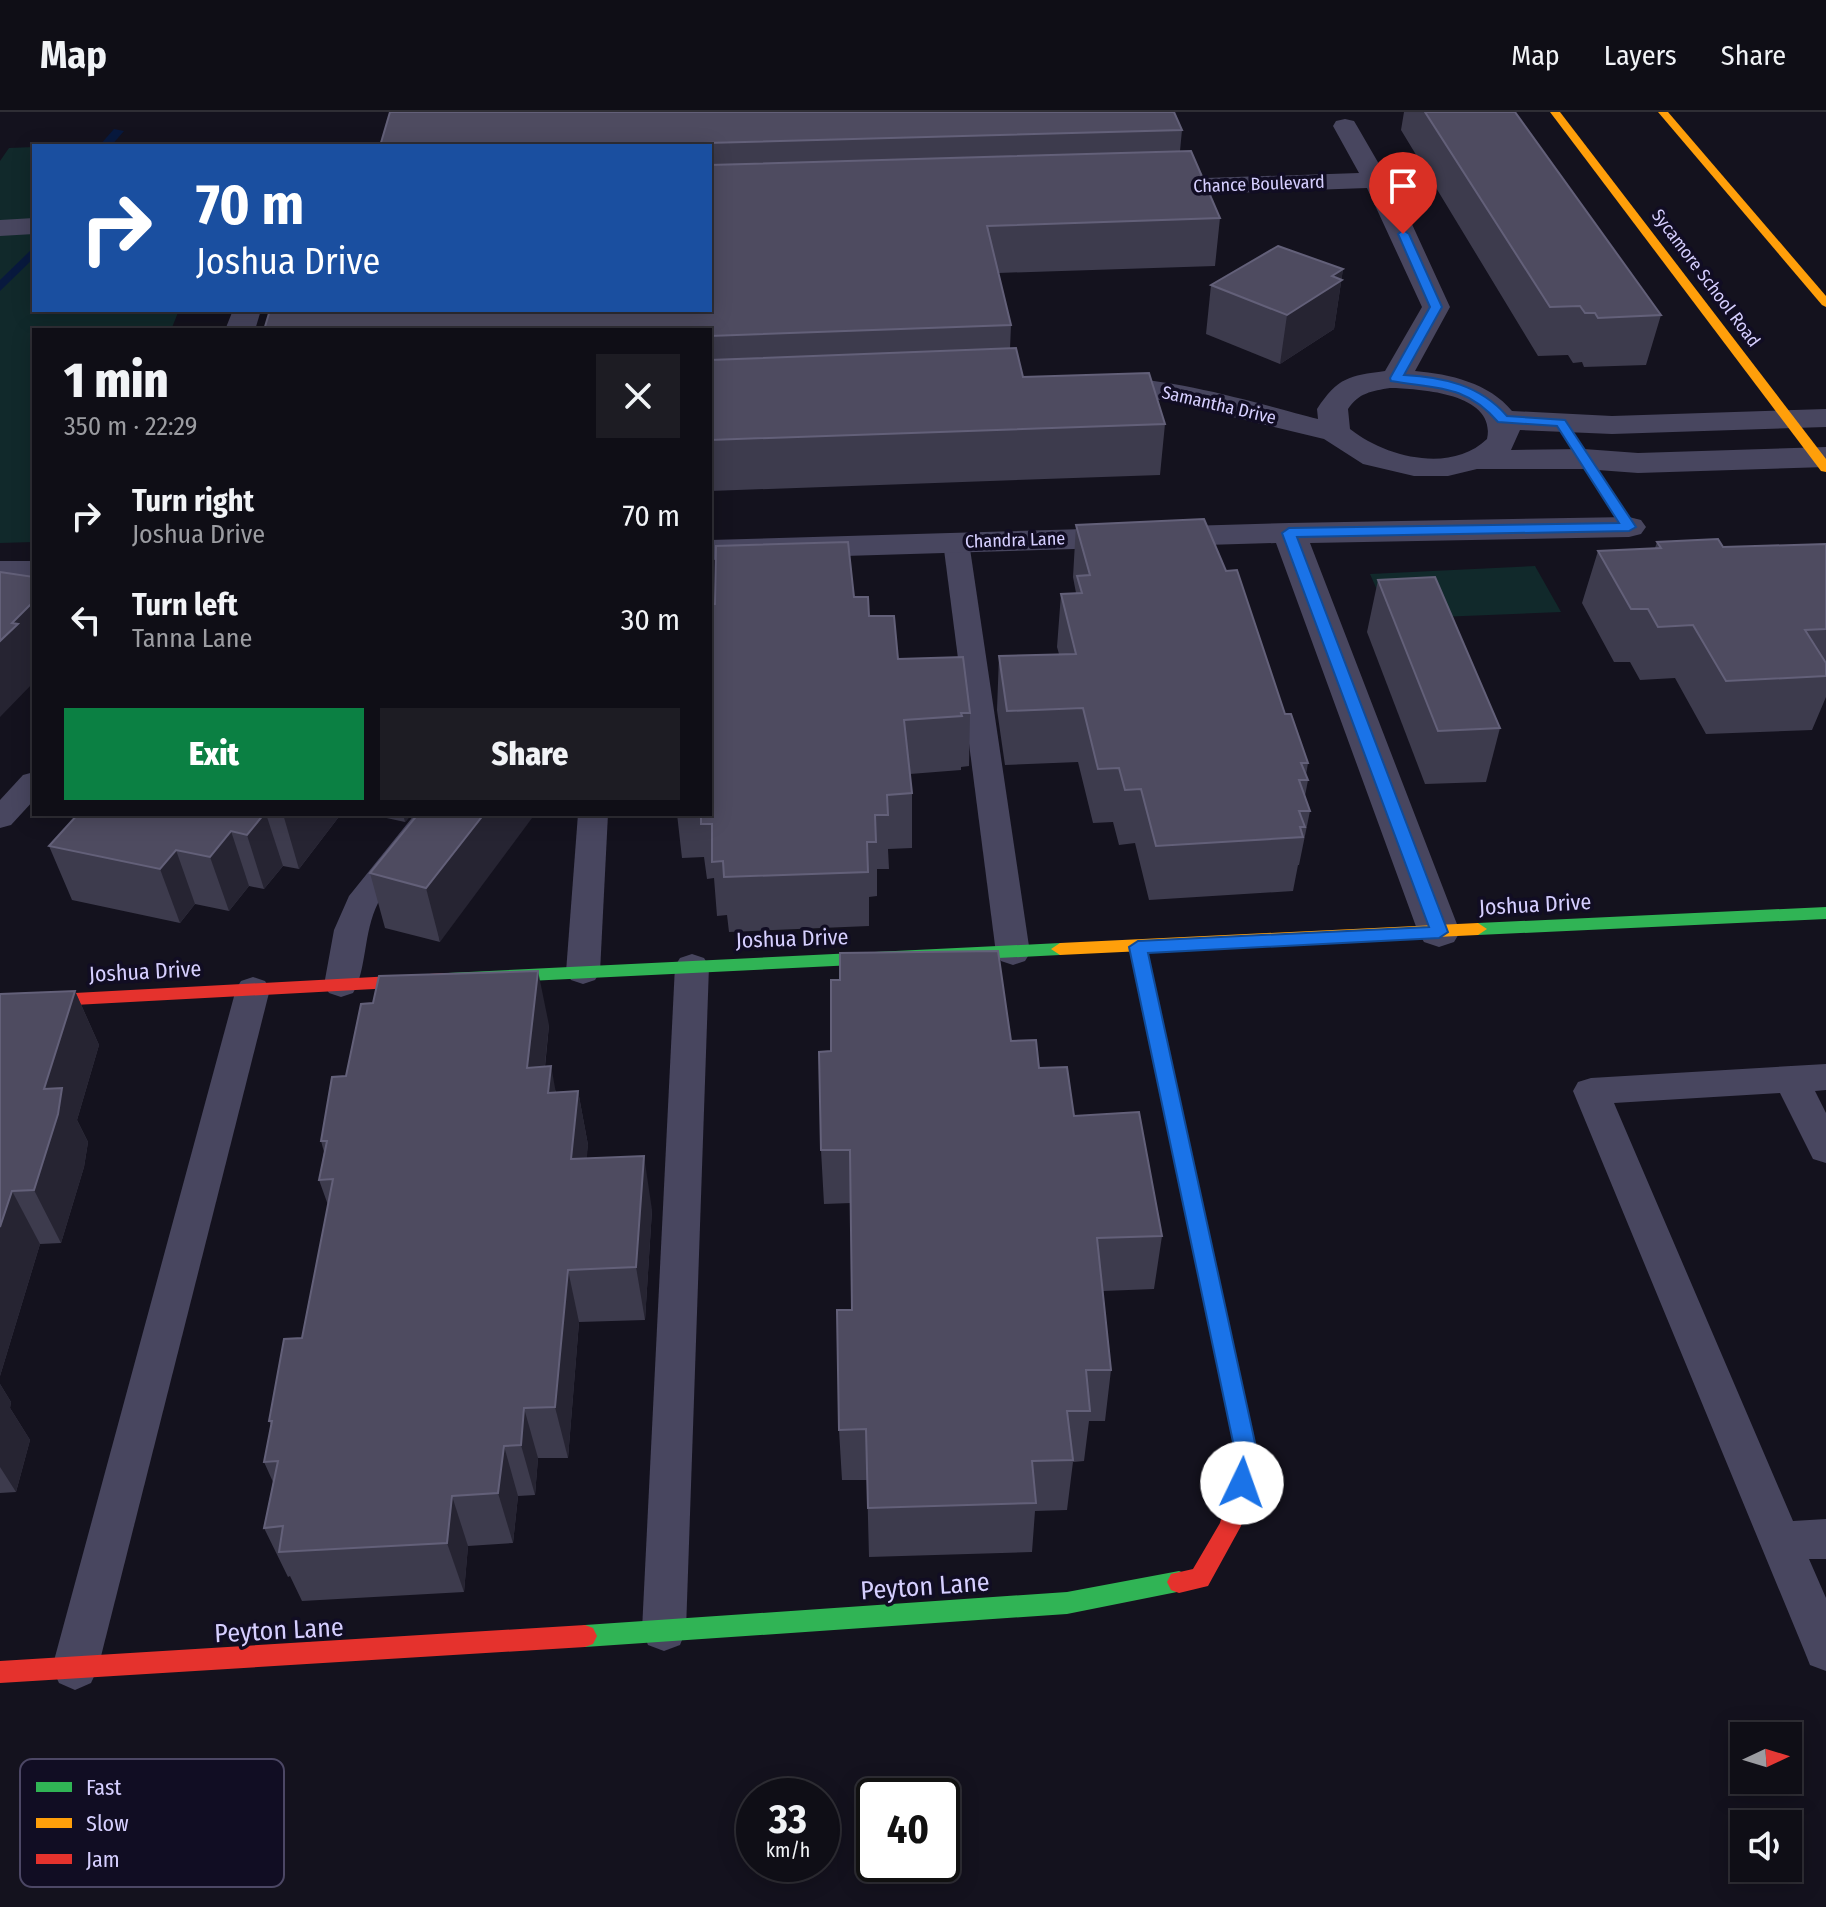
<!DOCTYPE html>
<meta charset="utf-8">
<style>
:root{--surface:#0f0e16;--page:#1d1c23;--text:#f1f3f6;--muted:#9b9ca1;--line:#2f2e35;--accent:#0b8043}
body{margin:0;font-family:"Fira Sans Condensed",sans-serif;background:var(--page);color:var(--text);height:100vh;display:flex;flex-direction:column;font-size:30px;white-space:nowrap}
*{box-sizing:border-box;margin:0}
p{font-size:26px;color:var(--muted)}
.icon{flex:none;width:44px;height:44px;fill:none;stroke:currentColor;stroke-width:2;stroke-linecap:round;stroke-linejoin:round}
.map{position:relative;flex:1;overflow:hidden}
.side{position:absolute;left:32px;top:216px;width:680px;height:488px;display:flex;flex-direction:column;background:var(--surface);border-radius:0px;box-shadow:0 4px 20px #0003,0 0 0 2px var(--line)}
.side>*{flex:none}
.top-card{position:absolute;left:32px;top:32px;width:680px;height:168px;border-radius:0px;box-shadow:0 4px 20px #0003,0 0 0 2px var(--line);background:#1a4fa0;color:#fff;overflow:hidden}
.needle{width:52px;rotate:86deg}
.controls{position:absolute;left:1730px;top:1610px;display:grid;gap:16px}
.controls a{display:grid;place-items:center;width:72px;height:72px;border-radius:0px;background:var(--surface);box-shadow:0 4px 20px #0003,0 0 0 2px var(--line);font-size:40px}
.speed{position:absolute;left:736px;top:1666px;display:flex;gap:16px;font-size:40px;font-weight:700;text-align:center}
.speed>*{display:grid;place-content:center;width:104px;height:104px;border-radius:50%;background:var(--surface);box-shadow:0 4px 20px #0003,0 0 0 2px var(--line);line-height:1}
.speed small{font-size:20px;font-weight:400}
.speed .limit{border:4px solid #111;border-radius:12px;background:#fff;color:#111}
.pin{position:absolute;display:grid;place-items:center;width:68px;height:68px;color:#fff;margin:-82px -34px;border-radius:50% 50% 50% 0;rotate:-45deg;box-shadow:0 0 8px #0007}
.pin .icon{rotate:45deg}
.me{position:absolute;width:88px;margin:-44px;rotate:3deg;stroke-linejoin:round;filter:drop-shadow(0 0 6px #0008)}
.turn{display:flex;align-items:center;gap:28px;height:168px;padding:0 32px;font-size:36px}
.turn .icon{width:104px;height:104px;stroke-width:2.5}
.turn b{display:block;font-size:56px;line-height:68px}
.round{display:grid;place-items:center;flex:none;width:84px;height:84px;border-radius:0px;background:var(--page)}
.head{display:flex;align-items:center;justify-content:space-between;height:136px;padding:0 32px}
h1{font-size:48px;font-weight:800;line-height:60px}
.primary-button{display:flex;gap:16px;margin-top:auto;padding:16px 32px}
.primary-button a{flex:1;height:92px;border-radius:0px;background:var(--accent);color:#fff;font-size:32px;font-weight:800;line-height:92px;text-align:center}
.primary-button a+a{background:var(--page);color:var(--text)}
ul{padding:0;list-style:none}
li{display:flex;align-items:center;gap:24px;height:104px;padding:0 32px}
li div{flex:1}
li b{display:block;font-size:30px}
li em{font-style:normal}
header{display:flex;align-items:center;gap:48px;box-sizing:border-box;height:112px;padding:0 40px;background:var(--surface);border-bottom:2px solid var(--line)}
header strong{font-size:38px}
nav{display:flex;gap:44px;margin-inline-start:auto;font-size:28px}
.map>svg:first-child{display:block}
</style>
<header>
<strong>Map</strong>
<nav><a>Map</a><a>Layers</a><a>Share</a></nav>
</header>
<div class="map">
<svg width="1826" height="1795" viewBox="0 0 1826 1795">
<rect width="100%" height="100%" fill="#14121e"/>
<!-- green -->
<g fill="#11292b">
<path d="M34 35V198H179L171 218H34V430L0 431V49L9 36Z"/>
<path d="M1535 454 1561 500 1390 507 1370 462Z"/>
</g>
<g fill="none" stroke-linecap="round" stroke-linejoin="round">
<!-- stream -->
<g fill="#08193e" fill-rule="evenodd">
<path d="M114 17 124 19 111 34H99Z"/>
<path d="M34 135V146L0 179V168Z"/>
</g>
<!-- lane -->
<g fill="#48465f" fill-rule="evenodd">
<path d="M956 422 965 424 969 430 1030 841 1025 849 1013 853 1001 849 996 841 943 430 947 424Z"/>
<path d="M34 660V688L11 713 0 716V688L23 663Z"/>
<path d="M415 702H447C427 733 394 758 378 791 363 821 367 858 353 881L341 885 329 881 324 873 334 818 349 784Z"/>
<path d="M578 702H608L600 860 595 868 583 872 571 868 566 860Z"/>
<path d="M692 842 704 846 709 854 686 1518 680 1533 664 1539 648 1533 642 1518 675 854 680 846Z"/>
<path d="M253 865 265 869 270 877 98 1556 91 1571 75 1578 59 1571 52 1556 236 877 241 869Z"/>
<path d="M1826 952V978L1815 979 1826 1001V1051L1813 1047 1780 981 1614 991 1793 1409 1826 1407V1447H1809L1826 1486V1559L1810 1553 1804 1538 1573 979 1578 970 1591 966Z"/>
</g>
<!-- street -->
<g fill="#48465f" fill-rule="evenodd">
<path d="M1345 7 1354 9 1357 14 1405 97 1450 195 1415 259C1450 262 1489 271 1512 299L1612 304 1826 297V315L1612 322 1520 318 1511 338 1584 337 1638 341 1826 335V355L1638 361 1584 357H1477L1448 364H1414L1363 352 1324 327 1162 288 1085 282 1081 276 1085 270C1143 255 1258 292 1318 307L1317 297C1338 265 1349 264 1385 259L1422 195 1367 76 1146 84 1137 82 1133 76 1137 70 1146 68 1359 61 1333 14 1336 9ZM1390 276C1420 277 1497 281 1487 327 1451 362 1385 345 1350 317L1348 297C1358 281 1372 279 1390 276Z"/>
<path d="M34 106V122L0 124V108Z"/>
<path d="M233 198H261L255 218H225Z"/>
<path d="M1629 405 1641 408 1646 415 1641 422 1629 425 1310 431 1460 820 1454 830 1439 835 1424 830 1418 820 1276 431 710 448V428L1289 411Z"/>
<rect x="0" y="449" width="34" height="20"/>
</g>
<!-- fast -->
<g fill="#30b455" fill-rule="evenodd">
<path d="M1826 795V807L1478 823 1469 817 1478 811Z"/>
<path d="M1138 829 1147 835 1177 975 1175 980H1161L1159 975 1129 835Z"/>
<path d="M1060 831 1069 837 1060 843 448 873 439 867 448 861Z"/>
<path d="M1179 1459 1187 1462 1191 1470 1187 1478 1067 1502 585 1535 577 1532 573 1524 577 1516 585 1513 1067 1480Z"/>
</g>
<!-- slow -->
<g fill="#ff9f0a" fill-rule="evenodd">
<path d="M1550 0H1560L1826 347V360L1821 359Z"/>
<path d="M1658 0H1668L1826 184V195L1822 193Z"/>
<path d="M1478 811 1487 817 1478 823 1060 843 1051 837 1060 831Z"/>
</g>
<!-- jam -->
<g fill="#e5322d" fill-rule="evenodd">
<path d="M448 861 457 867 448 873 0 897V885Z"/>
<path d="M1168 968 1175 970 1177 975 1259 1349 1241 1414 1208 1474 1179 1481 1171 1478 1167 1470 1171 1462 1193 1457 1220 1411 1237 1349 1159 975 1161 970Z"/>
<path d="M585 1513 593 1516 597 1524 593 1532 585 1535 0 1571V1549Z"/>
</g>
</g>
<!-- wall -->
<g fill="#3d3b4d">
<path d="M1404 0H1515L1661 203 1646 253 1584 255 1582 250 1573 251 1568 243 1538 244 1401 18Z"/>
<path d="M1182 18 1180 39 1220 106 1215 154 998 161 1011 213 1010 237 1023 265 1165 312 1160 363 710 379V34H380Z"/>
<path d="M1343 157 1334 217 1280 252 1206 222 1211 173Z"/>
<path d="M1076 413 1285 602 1308 651 1306 663 1308 668 1305 684 1310 699 1299 753H1298L1293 779 1149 788 1135 731 1119 733 1113 710 1093 711 1078 650 1005 653 997 598 999 544 1059 542 1057 535 1061 482 1076 481 1073 465Z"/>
<path d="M1657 430 1723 435 1826 432V585L1812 618 1706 622 1675 566 1640 568 1630 550H1614L1582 491 1598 439 1655 436Z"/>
<path d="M1378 468 1500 616 1486 670 1425 672 1367 520Z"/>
<path d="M854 485 869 504 898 547 970 601 969 654 961 655V658L910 662 912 681V736L888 737 889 757H877V784L869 785V814L729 820 727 803 717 804 714 766 707 767 704 745 682 746 677 702H710Z"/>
<path d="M78 702H341L299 757 283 754 264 777 249 774 229 799 195 792 180 811 72 788 49 734Z"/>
<path d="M368 702H412L405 710Z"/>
<path d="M418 702 440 830 385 816 370 761Z"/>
<path d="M75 879 99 933 77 1008 88 1030 84 1055 61 1131 40 1132 0 1264V882Z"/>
<path d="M549 913 545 955 556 980 578 979 588 1033 586 1046 652 1098 645 1208 579 1210 568 1346H538L535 1383 518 1384 513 1431 468 1434 464 1480 302 1489 290 1464 288 1465 264 1416 273 1370 264 1350 271 1313 269 1309 302 1226 328 1093 319 1068 324 1040 321 1029 346 964Z"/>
<path d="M1011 929 1039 956 1162 1124 1154 1177 1103 1179 1111 1258 1105 1309H1089L1084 1349 1073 1350 1067 1398 1035 1399 1032 1440 869 1445 867 1368H842L839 1318 852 1198 851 1091 824 1092 821 1038Z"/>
<path d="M0 1272 11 1290 10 1296 30 1328 16 1380 0 1381Z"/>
</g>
<!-- shaded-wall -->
<g fill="#262432">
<path d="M1343 157 1334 217 1280 252 1287 203 1332 164Z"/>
<path d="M34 489V570L0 605V529L12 511Z"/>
<path d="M264 702H266L283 754 264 777 247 723Z"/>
<path d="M283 702H341L299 757Z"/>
<path d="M403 702H412L405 710Z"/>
<path d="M484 702H535L440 830 426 776Z"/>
<path d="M231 719 249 774 229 799 210 745Z"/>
<path d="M176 738 195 792 180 811 160 757Z"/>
<path d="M538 859 549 913 539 1010 527 956Z"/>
<path d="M75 879 99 933 77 1008 88 1030 84 1055 61 1131 34 1078 44 977Z"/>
<path d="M551 954 561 1008 548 981Z"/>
<path d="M578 979 588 1033 582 1101 571 1047Z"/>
<path d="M644 1044 652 1098 645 1208 636 1155Z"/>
<path d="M12 1079 40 1132 0 1264V1115Z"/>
<path d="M568 1158 579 1210 568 1346 555 1295Z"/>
<path d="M0 1272 11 1290 10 1296 30 1328 16 1380 0 1355Z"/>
<path d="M524 1296 538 1346 535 1383 521 1333Z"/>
<path d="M504 1334 518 1384 513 1431 498 1381Z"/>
<path d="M452 1384 468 1434 464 1480 447 1431Z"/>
</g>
<!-- building -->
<g fill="#4e4b60" stroke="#636079" stroke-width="2">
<path d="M390 0H1174L1182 18 706 31 704 34H380Z"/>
<path d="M1425 0H1515L1661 203 1598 206 1595 201H1585L1580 194 1550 195Z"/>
<path d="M1191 39 1220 106 987 114 1011 213 710 224V218H264L270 198H710V53Z"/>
<path d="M1278 134 1343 157 1332 164 1342 168 1287 203 1211 173Z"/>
<path d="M1016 236 1023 265 1149 261 1165 312 710 328V248Z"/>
<path d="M1204 407 1226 459 1237 458 1285 602H1291L1308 651H1301L1308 668H1299L1310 699H1299L1305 715H1300L1303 725 1156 734 1141 677 1125 678 1119 656 1098 657 1083 596 1007 599 999 544 1076 542 1061 482 1082 481 1077 464 1090 463 1076 413Z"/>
<path d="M1718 427 1723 435 1826 432V517L1805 518 1826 551V564L1726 569 1693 513 1658 515 1648 497H1631L1598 439 1661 436 1657 430Z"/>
<path d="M848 430 854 485H868L869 504H894L898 547 963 545 970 601H961L962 604 904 608 912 681 887 683 888 703H875L876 730H867L868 760 724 765 723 749 712 750V712H701V702H710V492H715L716 434Z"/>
<path d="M0 460 34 465V489L12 511 18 512 0 529Z"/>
<path d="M1435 465 1500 616 1438 619 1378 468Z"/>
<path d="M78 702H264L247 723 231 719 210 745 176 738 160 757 49 734Z"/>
<path d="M418 702H484L426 776 370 761Z"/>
<path d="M998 839 1011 929 1036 928 1039 956 1067 955 1074 1004 1139 1000 1162 1124 1097 1126 1111 1258H1086L1090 1299H1067L1073 1348 1032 1349 1036 1391 868 1396 866 1317 839 1318 837 1198H852L850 1038H821L819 940 831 939V868H840V841Z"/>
<path d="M538 859 527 956 551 954 548 981 578 979 571 1047 644 1044 636 1155 568 1158 555 1295 524 1296 521 1333 504 1334 498 1381 452 1384 447 1431 279 1440 283 1414 264 1416 278 1349 264 1350 272 1309H269L284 1227 302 1226 333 1067 319 1068 327 1029H321L332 965 346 964 361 892 373 891 379 864Z"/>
<path d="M75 879 44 977 62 976 58 1002 34 1078 12 1079 0 1115V882Z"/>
</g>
<!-- route -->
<path fill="#1a73e8" stroke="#114b97" stroke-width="2" d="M1403 118 1409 122 1442 195 1404 263C1443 265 1480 273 1507 304L1565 308 1636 415 1629 419 1297 425 1448 820 1439 826 1148 841 1259 1349 1250 1378 1242 1381 1234 1378 1231 1371 1237 1349 1129 835 1138 829 1429 815 1282 421 1289 416 1619 411 1557 314 1498 310C1465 272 1436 277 1391 269L1390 266 1430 195 1398 122Z"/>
<g text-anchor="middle" stroke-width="7" stroke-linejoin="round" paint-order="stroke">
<!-- far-street labels -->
<g font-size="18" fill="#d6cfff" stroke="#110d23">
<text transform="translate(1259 72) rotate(-2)" y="6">Chance Boulevard</text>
<text transform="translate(1706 166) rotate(53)" y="6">Sycamore School Road</text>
<text transform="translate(1219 293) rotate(13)" y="6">Samantha Drive</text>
<text transform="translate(1015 428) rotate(-2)" y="6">Chandra Lane</text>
</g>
<!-- street labels -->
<g font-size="22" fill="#d6cfff" stroke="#110d23">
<text transform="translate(1535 792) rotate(-3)" y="8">Joshua Drive</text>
<text transform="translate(792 826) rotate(-2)" y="8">Joshua Drive</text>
<text transform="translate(145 859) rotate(-3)" y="8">Joshua Drive</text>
</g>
<!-- near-street labels -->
<g font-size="26" fill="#d6cfff" stroke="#110d23">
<text transform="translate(925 1474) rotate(-4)" y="9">Peyton Lane</text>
<text transform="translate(279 1518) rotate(-3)" y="9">Peyton Lane</text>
</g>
</g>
<!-- legend -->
<rect x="20" y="1647" width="264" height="128" rx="12" fill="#110d23" stroke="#4c4765" stroke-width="2"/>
<rect x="36" y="1670" width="36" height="10" fill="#30b455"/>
<rect x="36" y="1706" width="36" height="10" fill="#ff9f0a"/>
<rect x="36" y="1742" width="36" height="10" fill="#e5322d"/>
<g font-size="22" fill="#d6cfff">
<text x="86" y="1683">Fast</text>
<text x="86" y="1719">Slow</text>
<text x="86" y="1755">Jam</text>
</g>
</svg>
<div class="controls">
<a><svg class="needle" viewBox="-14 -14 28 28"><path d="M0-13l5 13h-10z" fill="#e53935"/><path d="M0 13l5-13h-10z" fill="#9b9ca1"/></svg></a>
<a><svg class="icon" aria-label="sound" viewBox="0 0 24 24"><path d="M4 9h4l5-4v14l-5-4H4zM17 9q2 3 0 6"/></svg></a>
</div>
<div class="speed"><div>33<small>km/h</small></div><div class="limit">40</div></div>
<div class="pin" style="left:1403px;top:122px;background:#d93025"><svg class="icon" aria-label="arrive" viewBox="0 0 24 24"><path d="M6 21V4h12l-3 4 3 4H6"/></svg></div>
<svg class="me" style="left:1242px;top:1371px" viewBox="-20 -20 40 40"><circle r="19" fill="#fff"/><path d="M0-13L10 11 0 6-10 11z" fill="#1a73e8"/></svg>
<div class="top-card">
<div class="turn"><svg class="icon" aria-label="right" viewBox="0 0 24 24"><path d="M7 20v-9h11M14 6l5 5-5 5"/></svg><div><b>70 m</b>Joshua Drive</div></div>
</div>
<section class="side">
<div class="head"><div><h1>1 min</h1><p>350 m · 22:29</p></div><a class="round"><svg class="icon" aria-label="close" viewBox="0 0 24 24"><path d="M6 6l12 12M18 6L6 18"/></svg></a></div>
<ul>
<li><svg class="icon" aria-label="right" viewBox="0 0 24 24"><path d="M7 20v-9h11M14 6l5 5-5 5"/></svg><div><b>Turn right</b><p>Joshua Drive</p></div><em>70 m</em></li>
<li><svg class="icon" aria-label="left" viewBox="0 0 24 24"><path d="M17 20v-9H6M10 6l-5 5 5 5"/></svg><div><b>Turn left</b><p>Tanna Lane</p></div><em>30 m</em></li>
</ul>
<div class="primary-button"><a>Exit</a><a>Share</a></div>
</section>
</div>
